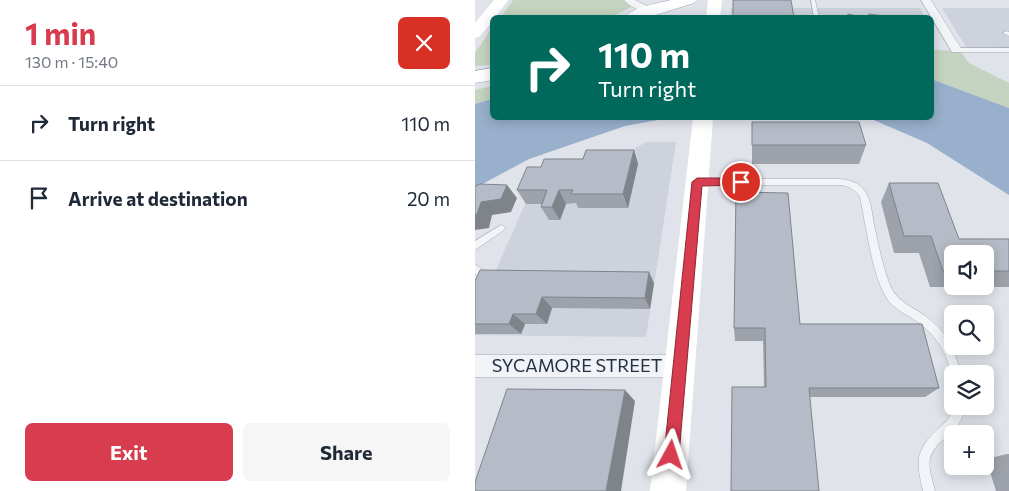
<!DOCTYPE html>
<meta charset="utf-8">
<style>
:root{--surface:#fff;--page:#f6f6f7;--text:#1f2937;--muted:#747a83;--line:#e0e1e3;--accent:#d73c4f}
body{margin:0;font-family:Commissioner,sans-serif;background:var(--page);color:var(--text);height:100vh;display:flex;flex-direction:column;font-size:19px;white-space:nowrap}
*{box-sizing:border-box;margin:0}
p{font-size:16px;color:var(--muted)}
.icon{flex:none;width:28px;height:28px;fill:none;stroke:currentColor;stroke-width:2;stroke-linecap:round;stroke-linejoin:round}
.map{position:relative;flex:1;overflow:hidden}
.sheet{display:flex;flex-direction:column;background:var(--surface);width:475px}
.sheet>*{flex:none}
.top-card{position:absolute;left:15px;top:15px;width:444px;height:105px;border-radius:8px;box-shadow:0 2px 12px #0003;background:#00695c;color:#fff;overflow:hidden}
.controls{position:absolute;left:469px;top:245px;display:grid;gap:10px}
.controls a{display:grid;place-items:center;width:50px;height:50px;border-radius:8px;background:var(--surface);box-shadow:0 2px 12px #0003;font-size:25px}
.pin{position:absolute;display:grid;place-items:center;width:42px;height:42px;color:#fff;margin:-21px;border:2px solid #fff;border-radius:50%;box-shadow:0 1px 5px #0007}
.me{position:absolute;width:55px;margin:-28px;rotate:5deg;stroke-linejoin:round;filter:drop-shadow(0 0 4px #0008)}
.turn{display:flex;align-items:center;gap:18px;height:105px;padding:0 25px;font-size:22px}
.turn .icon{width:65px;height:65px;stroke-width:2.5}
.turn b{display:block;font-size:35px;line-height:42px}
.round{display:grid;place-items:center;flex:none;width:52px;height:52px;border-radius:8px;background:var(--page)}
.headline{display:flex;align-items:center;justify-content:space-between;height:85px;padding:0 25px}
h1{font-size:30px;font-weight:700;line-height:38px;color:var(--accent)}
.primary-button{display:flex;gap:10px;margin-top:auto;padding:10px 25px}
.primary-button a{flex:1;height:58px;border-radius:8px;background:var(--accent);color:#fff;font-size:20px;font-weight:700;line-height:58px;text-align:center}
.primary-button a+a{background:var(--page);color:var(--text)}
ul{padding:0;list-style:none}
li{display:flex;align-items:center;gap:15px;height:75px;padding:0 25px;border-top:1px solid var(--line)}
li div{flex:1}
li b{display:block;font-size:19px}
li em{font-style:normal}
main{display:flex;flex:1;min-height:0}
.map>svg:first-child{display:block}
</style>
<main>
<section class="sheet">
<div class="headline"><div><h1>1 min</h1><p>130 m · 15:40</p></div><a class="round" style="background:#d93025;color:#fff"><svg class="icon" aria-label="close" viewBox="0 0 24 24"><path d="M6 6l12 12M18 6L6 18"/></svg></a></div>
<ul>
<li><svg class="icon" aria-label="right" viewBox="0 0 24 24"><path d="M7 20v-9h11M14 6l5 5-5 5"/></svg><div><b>Turn right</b></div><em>110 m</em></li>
<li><svg class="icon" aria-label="arrive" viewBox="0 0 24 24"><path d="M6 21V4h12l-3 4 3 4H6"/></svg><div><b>Arrive at destination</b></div><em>20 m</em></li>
</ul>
<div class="primary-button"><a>Exit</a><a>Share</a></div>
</section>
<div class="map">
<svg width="534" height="491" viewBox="0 0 534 491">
<rect width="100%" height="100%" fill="#e0e3ea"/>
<!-- built -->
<g fill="#cdd2dc">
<path d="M256 8H445L450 17 255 18Z"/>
<path d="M467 8H534V48L491 47Z"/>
<path d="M171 142H201L171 337 0 335V318L60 181 154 152Z"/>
</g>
<!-- green -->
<g fill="#c5d4c0">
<path d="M38 0H149L156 7 136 17 25 18Z"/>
<path d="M17 28V65L0 66V53Z"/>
<path d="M456 49 486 52 494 63 534 83V108L456 79Z"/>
<path d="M17 86V99L0 104V90Z"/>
</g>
<!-- water -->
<g fill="#98b0cc">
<path d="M456 79 534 108V195L452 143 394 118H456Z"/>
<path d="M17 99 18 118H194L150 126 54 159 0 188V104Z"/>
</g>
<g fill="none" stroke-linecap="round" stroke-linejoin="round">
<!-- lane casing -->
<g stroke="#a5aab4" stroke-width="1">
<g id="lane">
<path d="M336 0H340L344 18H339Z"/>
<path d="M531 31 534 32V36L528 33Z"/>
<path d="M534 48V52H481L478 50 481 48Z"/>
<path d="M222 179H365C374 180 383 182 389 190 397 200 397 217 400 229 404 248 408 267 415 285 422 303 440 307 454 319 472 332 481 353 486 374H478L477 378C475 372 474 365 472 359 466 344 455 330 441 321 432 314 420 310 413 300 397 278 391 224 385 197 380 189 374 186 365 185H222L218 182Z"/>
<path d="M26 225 29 226 30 228 29 230 0 250V241Z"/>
<path d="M0 264 14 275 16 280 14 283C8 285 5 278 0 274Z"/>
<path d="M479 406H491C489 413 487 419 483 425 475 437 458 444 455 459 453 469 458 481 460 491H448C441 461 440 450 464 428 471 422 477 416 479 406Z"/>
</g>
</g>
<!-- street casing -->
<g stroke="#a5aab4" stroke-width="1">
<g id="street">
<path d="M149 0H160L180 10 175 13C165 10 156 8 149 0Z"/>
<path d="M446 0H456L487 50 485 52H477Z"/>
<path d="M0 355H205L213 359 216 366 213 373 205 377H0Z"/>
</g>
</g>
<!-- primary casing -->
<g stroke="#9ea7b6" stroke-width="1">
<g id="primary">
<path d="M196 0H222L219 3 171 18H149C159 6 182 4 196 0Z"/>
<path d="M18 68V80L0 83V71Z"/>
</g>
</g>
<!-- lane -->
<use href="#lane" fill="#f3f4f8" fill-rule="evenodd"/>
<!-- street -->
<use href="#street" fill="#f3f4f8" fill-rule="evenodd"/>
<!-- secondary -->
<g fill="#fff" fill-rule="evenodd">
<path d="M19 0H33L20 18H18V21L5 36 0 38V23Z"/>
<path d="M233 0H247L245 18H231Z"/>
<path d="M218 118H238L211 491H175Z"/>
</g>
<!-- primary -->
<use href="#primary" fill="#fff" fill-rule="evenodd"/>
</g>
<!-- wall -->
<g fill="#9da2ab" fill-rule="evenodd">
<path d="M277 122 391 145 384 164H277Z"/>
<path d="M159 150 163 164 153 208H103L101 203 91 204 85 220H74L66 207 67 204H51L42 190 66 167Z"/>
<path d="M414 183 484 239H534V287H455L444 253H419L406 202ZM478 254H510V286H478Z"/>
<path d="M0 281 179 283 175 309 77 308 72 324H50L46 334H0Z"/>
<path d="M325 324 464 388 450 397H335L289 387 288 341H260L259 328Z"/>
<path d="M532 454H534V491H521L511 459Z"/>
</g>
<!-- shaded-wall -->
<g fill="#7f848b">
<path d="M159 150 163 164 153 208 148 194Z"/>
<path d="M32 185 42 198 36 212 17 215 14 228 0 230V215L6 202Z"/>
<path d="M84 190 91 204 85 220 77 207Z"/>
<path d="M174 272 179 283 175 309 170 298Z"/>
<path d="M67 297 77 308 72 324 61 314Z"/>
<path d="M38 314 50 324 46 334 34 324Z"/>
<path d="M150 390 160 401 146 491H131Z"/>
</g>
<!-- building -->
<g fill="#b6bcc7" stroke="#7f848b">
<path d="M258 0H316L319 18H258Z"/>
<path d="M373 14 392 18H371Z"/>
<path d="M394 14 409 16V18H392Z"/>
<path d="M277 122H384L391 145H277Z"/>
<path d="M111 150H159L148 194H96L98 190H84L77 207H66L72 190H42L52 167H66L69 159H108Z"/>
<path d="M414 183H463L484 239H534V271H510V254H478V271H468L456 236H429Z"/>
<path d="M5 184 32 185 26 199 6 202 2 214 0 215V186Z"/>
<path d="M261 192 313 193 325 324H447L464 388H334L344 491H256L257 387H291L290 328H259Z"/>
<path d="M5 270 174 272 170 298 67 297 61 314H38L34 324H0V281Z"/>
<path d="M32 389 150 390 131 491H0V482Z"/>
</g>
<!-- route -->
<path fill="#d73c4f" stroke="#8c2733" d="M222 178H266L271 182 266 185 227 186 204 455 202 461 196 463 191 461 189 455 217 182Z"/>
<g text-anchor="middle" stroke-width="4.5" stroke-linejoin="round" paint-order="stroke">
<!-- near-street labels -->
<g font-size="18" fill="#273042" stroke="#eff2f7">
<text x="102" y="372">SYCAMORE STREET</text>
</g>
</g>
</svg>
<div class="controls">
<a><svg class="icon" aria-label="sound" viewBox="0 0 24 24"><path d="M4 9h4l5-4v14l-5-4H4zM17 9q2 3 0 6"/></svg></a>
<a><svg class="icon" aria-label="search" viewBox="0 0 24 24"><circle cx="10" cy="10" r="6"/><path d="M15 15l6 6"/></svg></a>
<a><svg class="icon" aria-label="layers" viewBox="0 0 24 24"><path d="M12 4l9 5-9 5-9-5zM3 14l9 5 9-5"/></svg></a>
<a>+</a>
</div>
<div class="pin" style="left:266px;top:182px;background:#d93025"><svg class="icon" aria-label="arrive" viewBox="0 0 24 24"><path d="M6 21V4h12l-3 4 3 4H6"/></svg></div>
<svg class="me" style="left:196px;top:455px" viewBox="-20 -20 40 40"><path d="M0-17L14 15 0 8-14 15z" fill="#d73c4f" stroke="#fff" stroke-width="4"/></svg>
<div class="top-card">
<div class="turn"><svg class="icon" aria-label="right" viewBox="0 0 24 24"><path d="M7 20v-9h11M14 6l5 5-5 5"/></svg><div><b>110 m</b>Turn right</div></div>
</div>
</div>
</main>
